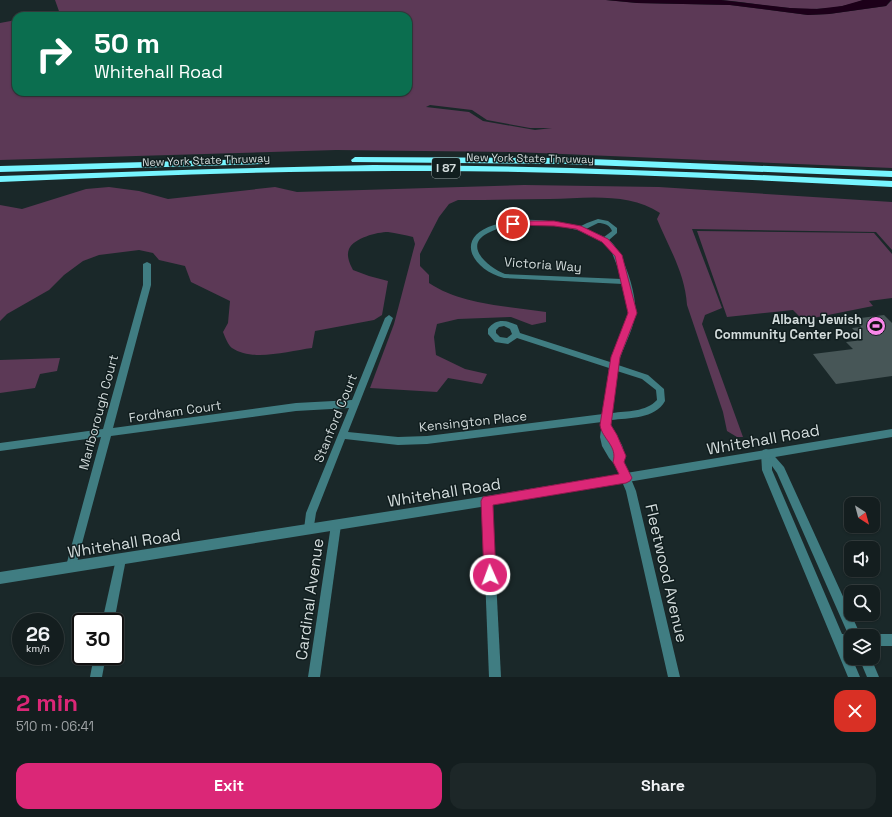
<!DOCTYPE html>
<meta charset="utf-8">
<style>
:root{--surface:#141e1f;--page:#1d2728;--text:#f1f3f6;--muted:#9da2a4;--line:#333c3d;--accent:#db2777}
body{margin:0;font-family:"Space Grotesk",sans-serif;background:var(--page);color:var(--text);height:100vh;display:flex;flex-direction:column;font-size:15px;white-space:nowrap}
*{box-sizing:border-box;margin:0}
p{font-size:13px;color:var(--muted)}
.icon{flex:none;width:22px;height:22px;fill:none;stroke:currentColor;stroke-width:2;stroke-linecap:round;stroke-linejoin:round}
.map{position:relative;height:677px;overflow:hidden}
.sheet{display:flex;flex-direction:column;background:var(--surface);flex:1}
.sheet>*{flex:none}
.guide{position:absolute;left:12px;top:12px;width:400px;height:84px;border-radius:12px;box-shadow:0 1px 3px #0004,0 0 0 1px var(--line);background:#0b6e4f;color:#fff;overflow:hidden}
.needle{width:26px;rotate:144deg}
.fabs{position:absolute;left:844px;top:497px;display:grid;gap:8px}
.fabs a{display:grid;place-items:center;width:36px;height:36px;border-radius:8px;background:var(--surface);box-shadow:0 1px 3px #0004,0 0 0 1px var(--line);font-size:20px}
.speed{position:absolute;left:12px;top:613px;display:flex;gap:8px;font-size:20px;font-weight:700;text-align:center}
.speed>*{display:grid;place-content:center;width:52px;height:52px;border-radius:50%;background:var(--surface);box-shadow:0 1px 3px #0004,0 0 0 1px var(--line);line-height:1}
.speed small{font-size:10px;font-weight:400}
.speed .limit{border:2px solid #111;border-radius:6px;background:#fff;color:#111}
.pin{position:absolute;display:grid;place-items:center;width:34px;height:34px;color:#fff;margin:-17px;border:2px solid #fff;border-radius:50%;box-shadow:0 1px 4px #0007}
.me{position:absolute;width:44px;margin:-22px;rotate:358deg;stroke-linejoin:round;filter:drop-shadow(0 0 3px #0008)}
.turn{display:flex;align-items:center;gap:14px;height:84px;padding:0 16px;font-size:18px}
.turn .icon{width:52px;height:52px;stroke-width:2.5}
.turn b{display:block;font-size:28px;line-height:34px}
.round{display:grid;place-items:center;flex:none;width:42px;height:42px;border-radius:12px;background:var(--page)}
.head{display:flex;align-items:center;justify-content:space-between;height:68px;padding:0 16px}
h1{font-size:24px;font-weight:700;line-height:30px;color:var(--accent)}
.button{display:flex;gap:8px;margin-top:auto;padding:8px 16px}
.button a{flex:1;height:46px;border-radius:12px;background:var(--accent);color:#fff;font-size:16px;font-weight:700;line-height:46px;text-align:center}
.button a+a{background:var(--page);color:var(--text)}
.map>svg:first-child{display:block}
</style>
<div class="map">
<svg width="892" height="677" viewBox="0 0 892 677">
<rect width="100%" height="100%" fill="#1a2829"/>
<!-- green -->
<g fill="#5c3956" fill-rule="evenodd">
<path d="M55 0H606L637 3 730 5 808 15 829 14 886 6 892 0V168L515 152 336 150 0 160V23L16 20V92H408V16H45L60 14ZM430 105 472 110 487 120 530 128H552L535 130 483 121 469 112 426 107Z"/>
<path d="M721 0H863C818 18 768 4 721 0Z"/>
<path d="M524 185 659 187 892 202V250L876 232 692 229 722 308 705 315 702 324 743 437H737L727 431 723 412 687 305C685 273 669 248 657 219L660 213C629 192 585 198 550 199 519 199 488 200 458 200L449 204 439 217 420 254V266L429 275V283C462 305 507 306 546 312V322L532 325 511 317 458 319 437 324 434 337 436 355 465 369 487 374 482 384 448 378 437 392 370 388 394 324 415 244 413 237C405 235 396 233 388 232 377 232 354 238 349 249 346 256 350 264 353 270L369 276 388 281 382 315 374 320 315 331 312 348C288 351 253 362 232 348 228 345 225 337 223 332L228 323 230 301 191 282 185 266 159 260 153 253 139 250 99 255 83 261 64 275 49 290 7 314 0 321V205L22 209 86 189 109 187 139 191 168 199 275 187 297 192Z"/>
<path d="M697 231 874 233 892 254V298L869 301 873 306 803 320 793 310 727 317Z"/>
<path d="M60 358 57 371 40 374 35 388 0 393V360Z"/>
</g>
<!-- water -->
<path fill="#1c0019" d="M606 0H721L790 8 817 9 842 6 863 0H891L886 6 829 14 808 15 730 5 637 3Z"/>
<!-- building -->
<path fill="#475657" d="M884 315 892 323V376L836 384 813 354 853 349 846 342 863 340 852 328 861 327 853 319Z"/>
<g fill="none" stroke-linecap="round" stroke-linejoin="round">
<!-- minor -->
<g fill="#407d82" fill-rule="evenodd">
<path d="M598 219 608 221 617 228V233L609 240C623 250 638 297 635 315 633 332 622 348 618 365L648 375 664 389 665 401C655 419 629 418 611 420V429L622 445 624 453V462L636 491 680 677H668L626 491 615 465 609 458 602 446 600 437 602 422 427 444 398 445 345 439 316 513 313 532 309 534 305 532 304 529 306 513 349 408 296 411 111 436 76 566 75 570 71 571 67 570 66 566 101 437 0 451V443L103 429 143 285V264L147 262 151 264V285L113 428 296 403 352 400 385 318 389 315 393 318 348 432 398 437 427 436 603 414 609 368 517 338 508 344 495 342 488 334V329C496 318 506 320 517 325L520 333 610 362 628 313 627 299 623 284 504 278C473 270 453 238 494 225 521 216 553 220 579 227L587 223ZM598 223C604 223 610 225 612 231L604 237 586 229ZM530 224C553 225 597 228 611 250L622 279 505 274C489 268 462 246 488 233 501 226 515 225 530 224ZM504 326 510 329 512 334 507 338 500 337 496 333V330L499 327ZM617 371 642 379 656 390 657 400C646 412 627 411 612 413Z"/>
<path d="M766 449 769 450 784 467 861 636H851V646H847L851 658H852L860 677H848L762 470 761 453 763 450ZM772 466 777 473 848 634H842L772 470Z"/>
<path d="M487 496 491 498 492 501 501 677H489L482 501 483 498Z"/>
<path d="M336 520 340 522 341 525 320 677H308L331 525 332 522Z"/>
<path d="M121 554 125 555 126 559 114 622H102L116 559 117 555Z"/>
<path d="M873 634H892V646H873V636H869Z"/>
<path d="M94 656H106L102 677H90Z"/>
<path d="M859 658H871L879 677H867Z"/>
</g>
<!-- tertiary -->
<path fill="#407d82" fill-rule="evenodd" d="M892 429V437L487 506 0 584V572L487 496Z"/>
<!-- motorway -->
<g fill="#77f5ff" fill-rule="evenodd">
<path d="M355 157 566 158 892 171V177L566 164 352 162 351 160Z"/>
<path d="M259 159 262 160V164L0 172V166Z"/>
<path d="M373 165C546 165 719 173 892 181V187C737 179 581 171 426 171 284 170 142 176 0 182V176L213 169Z"/>
</g>
</g>
<!-- route -->
<path fill="#db2777" stroke="#8e194d" d="M513 221H554L581 226 608 239 622 255 637 313 620 357 611 425 617 435 626 456 624 462 632 478 630 481 626 483 493 505 496 575 495 579 490 581 486 579 484 575 481 501 483 497 619 474 613 462C618 446 602 439 600 425L611 357 628 313 615 256 602 242 576 229 554 226 511 225V222Z"/>
<!-- icons -->
<defs>
<g id="stadium-disc" transform="scale(1)"><circle r="9.5" fill="#f987e9" stroke="#111e1f"/><path d="M0-5a6.5 5 0 1 0 0 10a6.5 5 0 1 0 0-10ZM-3.5-1.8h7v3.6h-7Z" fill="#111"/></g>
</defs>
<g fill-rule="evenodd">
<use href="#stadium-disc" x="876" y="326"/>
</g>
<g text-anchor="middle" stroke-width="3" stroke-linejoin="round" paint-order="stroke">
<!-- far-street labels -->
<g font-size="11" fill="#d2dbdb" stroke="#111e1f">
<text transform="translate(530 158) rotate(1)" y="4">New York State Thruway</text>
<text transform="translate(206 160) rotate(-2)" y="4">New York State Thruway</text>
</g>
<!-- shield labels -->
<rect fill="#111e1f" stroke="#98a2a3" stroke-width="1" x="432" y="158" width="28" height="20" rx="3"/>
<g font-size="12" font-weight="bold" fill="#d2dbdb">
<text x="446" y="172">I 87</text>
</g>
<!-- street labels -->
<g font-size="13" fill="#d2dbdb" stroke="#111e1f">
<text transform="translate(543 264) rotate(4)" y="5">Victoria Way</text>
<text transform="translate(175 411) rotate(-8)" y="5">Fordham Court</text>
<text transform="translate(98 412) rotate(-75)" y="5">Marlborough Court</text>
<text transform="translate(335 418) rotate(-68)" y="5">Stanford Court</text>
<text transform="translate(473 421) rotate(-6)" y="5">Kensington Place</text>
</g>
<!-- poi labels -->
<g font-size="13" font-weight="bold" fill="#d2dbdb" stroke="#111e1f" text-anchor="end">
<text x="862" y="324">Albany Jewish<tspan x="862" dy="15">Community Center Pool</tspan></text>
</g>
<!-- near-street labels -->
<g font-size="16" fill="#d2dbdb" stroke="#111e1f">
<text transform="translate(763 439) rotate(-10)" y="6">Whitehall Road</text>
<text transform="translate(444 492) rotate(-9)" y="6">Whitehall Road</text>
<text transform="translate(124 543) rotate(-9)" y="6">Whitehall Road</text>
<text transform="translate(667 573) rotate(77)" y="6">Fleetwood Avenue</text>
<text transform="translate(309 599) rotate(-82)" y="6">Cardinal Avenue</text>
</g>
</g>
</svg>
<div class="fabs">
<a><svg class="needle" viewBox="-14 -14 28 28"><path d="M0-13l5 13h-10z" fill="#e53935"/><path d="M0 13l5-13h-10z" fill="#9da2a4"/></svg></a>
<a><svg class="icon" aria-label="sound" viewBox="0 0 24 24"><path d="M4 9h4l5-4v14l-5-4H4zM17 9q2 3 0 6"/></svg></a>
<a><svg class="icon" aria-label="search" viewBox="0 0 24 24"><circle cx="10" cy="10" r="6"/><path d="M15 15l6 6"/></svg></a>
<a><svg class="icon" aria-label="layers" viewBox="0 0 24 24"><path d="M12 4l9 5-9 5-9-5zM3 14l9 5 9-5"/></svg></a>
</div>
<div class="speed"><div>26<small>km/h</small></div><div class="limit">30</div></div>
<div class="pin" style="left:513px;top:224px;background:#d93025"><svg class="icon" aria-label="arrive" viewBox="0 0 24 24"><path d="M6 21V4h12l-3 4 3 4H6"/></svg></div>
<svg class="me" style="left:490px;top:575px" viewBox="-20 -20 40 40"><circle r="17" fill="#db2777" stroke="#fff" stroke-width="3"/><path d="M0-11L8 9 0 5-8 9z" fill="#fff"/></svg>
<div class="guide">
<div class="turn"><svg class="icon" aria-label="right" viewBox="0 0 24 24"><path d="M7 20v-9h11M14 6l5 5-5 5"/></svg><div><b>50 m</b>Whitehall Road</div></div>
</div>
</div>
<section class="sheet">
<div class="head"><div><h1>2 min</h1><p>510 m · 06:41</p></div><a class="round" style="background:#d93025;color:#fff"><svg class="icon" aria-label="close" viewBox="0 0 24 24"><path d="M6 6l12 12M18 6L6 18"/></svg></a></div>
<div class="button"><a>Exit</a><a>Share</a></div>
</section>
